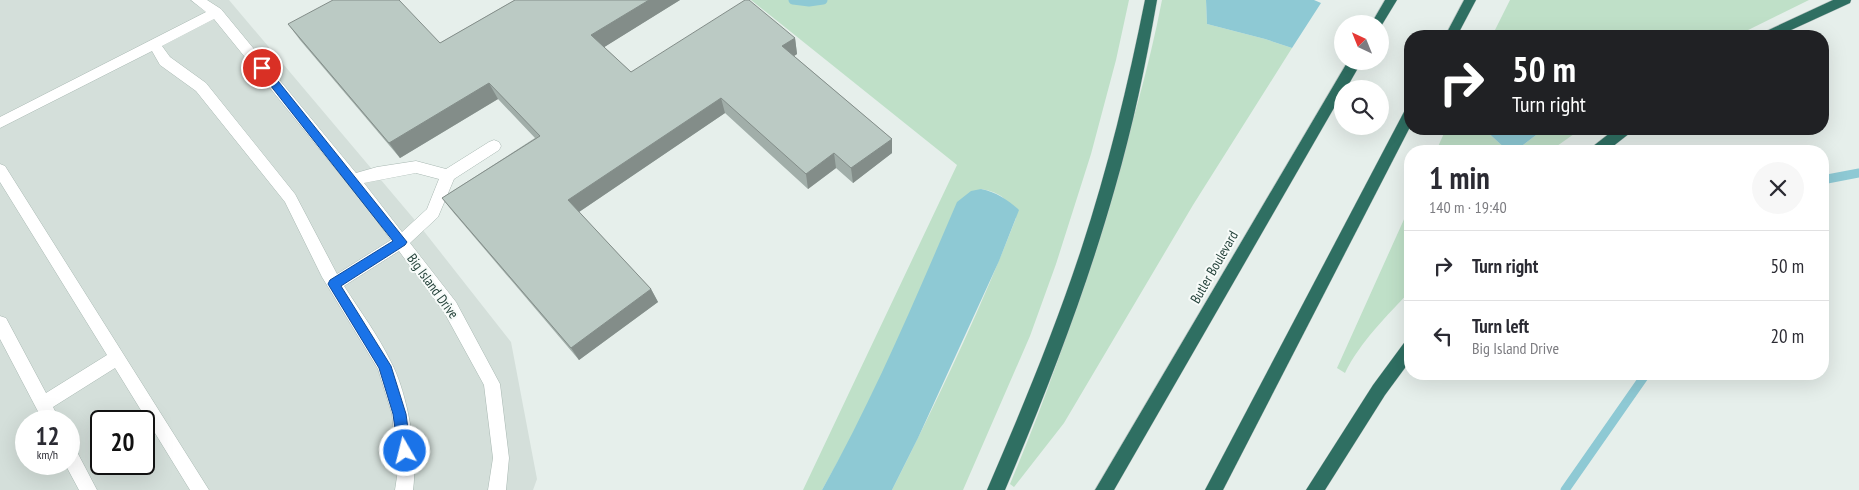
<!DOCTYPE html>
<meta charset="utf-8">
<style>
:root{--surface:#fff;--page:#f7f7f7;--text:#2b2b33;--muted:#7c7c81;--line:#e1e1e2}
body{margin:0;font-family:"PT Sans Narrow",sans-serif;background:var(--page);color:var(--text);height:100vh;display:flex;flex-direction:column;font-size:19px;white-space:nowrap}
*{box-sizing:border-box;margin:0}
p{font-size:16px;color:var(--muted)}
.icon{flex:none;width:28px;height:28px;fill:none;stroke:currentColor;stroke-width:2;stroke-linecap:round;stroke-linejoin:round}
.map{position:relative;flex:1;overflow:hidden}
.panel{position:absolute;left:1404px;top:145px;width:425px;height:235px;display:flex;flex-direction:column;background:var(--surface);border-radius:20px;box-shadow:0 5px 20px #0002}
.panel>*{flex:none}
.banner{position:absolute;left:1404px;top:30px;width:425px;height:105px;border-radius:20px;box-shadow:0 5px 20px #0002;background:#202124;color:#fff;overflow:hidden}
.needle{width:32px;rotate:317deg}
.buttons{position:absolute;left:1334px;top:15px;display:grid;gap:10px}
.buttons a{display:grid;place-items:center;width:55px;height:55px;border-radius:50%;background:var(--surface);box-shadow:0 5px 20px #0002;font-size:25px}
.speed{position:absolute;left:15px;top:410px;display:flex;gap:10px;font-size:25px;font-weight:700;text-align:center}
.speed>*{display:grid;place-content:center;width:65px;height:65px;border-radius:50%;background:var(--surface);box-shadow:0 5px 20px #0002;line-height:1}
.speed small{font-size:12px;font-weight:400}
.speed .limit{border:2px solid #111;border-radius:8px;background:#fff;color:#111}
.pin{position:absolute;display:grid;place-items:center;width:42px;height:42px;color:#fff;margin:-21px;border:2px solid #fff;border-radius:50%;box-shadow:0 1px 5px #0007}
.me{position:absolute;width:55px;margin:-28px;rotate:352deg;stroke-linejoin:round;filter:drop-shadow(0 0 4px #0008)}
.turn{display:flex;align-items:center;gap:18px;height:105px;padding:0 25px;font-size:22px}
.turn .icon{width:65px;height:65px;stroke-width:2.5}
.turn b{display:block;font-size:35px;line-height:42px}
.round{display:grid;place-items:center;flex:none;width:52px;height:52px;border-radius:26px;background:var(--page)}
.summary{display:flex;align-items:center;justify-content:space-between;height:85px;padding:0 25px}
h1{font-size:30px;font-weight:700;line-height:38px}
ul{padding:0;list-style:none}
li{display:flex;align-items:center;gap:15px;height:70px;padding:0 25px;border-top:1px solid var(--line)}
li div{flex:1}
li b{display:block;font-size:19px}
li em{font-style:normal}
.map>svg:first-child{display:block}
</style>
<div class="map">
<svg width="1859" height="490" viewBox="0 0 1859 490">
<rect width="100%" height="100%" fill="#e6efeb"/>
<!-- built -->
<path fill="#d4dfda" fill-rule="evenodd" d="M0 0H229L419 225 511 342 537 479 533 490H0ZM26 421H69V464H26ZM101 421H144V464H101Z"/>
<!-- green -->
<g fill="#bfe0c8">
<path d="M751 0H1129L1116 60 1091 154 1056 264 1030 336 963 490H892C937 401 980 311 1016 218 1008 199 1002 193 981 189L900 337 851 438 822 490H803L957 165Z"/>
<path d="M1162 0H1206L1207 24 1265 39 1292 48 1193 205 1064 423 1014 487 1010 484C1049 392 1081 297 1109 202 1129 135 1149 68 1162 0Z"/>
<path d="M1510 0H1809L1736 36H1492Z"/>
<path d="M1446 129H1484L1508 151H1436Z"/>
<path d="M1544 129H1581L1550 151H1515Z"/>
<path d="M1410 206V291C1387 316 1360 342 1345 373L1337 368Z"/>
</g>
<!-- water -->
<g fill="#8ec9d4">
<path d="M1206 0H1314L1321 3 1292 48 1265 39 1207 24Z"/>
<path d="M1484 129H1544L1515 151H1508Z"/>
<path d="M981 189C996 192 1008 200 1019 210L999 261 918 438 892 490H822C874 397 915 300 957 202L971 191Z"/>
</g>
<g fill="none" stroke-linecap="round" stroke-linejoin="round">
<!-- stream -->
<g stroke="#8ec9d4" stroke-width="9">
<path d="M793 0 809 2 823 0"/>
<path d="M1822 180 1859 173"/>
<path d="M1565 490 1646 374"/>
</g>
<!-- minor casing -->
<g stroke="#a8b8b2" stroke-width="1">
<g id="minor">
<path d="M191 0H207L221 9 356 173 377 167 416 161 446 169 489 142 494 140 499 142 501 146 499 150 454 179 438 217 410 243 456 302 500 384 509 458 506 490H488L493 458 484 385 444 312 399 251 344 286C360 311 378 335 391 362 408 394 418 455 413 490H395L398 470 392 414 378 369 322 277 285 202 196 91 160 65 152 51 0 128V117L206 12ZM214 19 369 210 391 240 337 274 295 194 206 83 170 57 162 46ZM416 173 439 179 427 209 402 232 364 183Z"/>
<path d="M0 164 5 166 209 490H190L115 368 53 407 60 421H43L0 339V316L6 318 46 393 107 355 0 182Z"/>
<path d="M69 446 75 448 97 490H79L65 464H69Z"/>
</g>
</g>
<!-- highway casing -->
<g stroke="#c2cac8" stroke-width="1">
<g id="highway">
<path d="M1145 0H1157C1146 63 1133 126 1115 188 1086 291 1047 391 1005 490H987C1021 411 1054 332 1081 250 1108 168 1128 85 1145 0Z"/>
<path d="M1385 0H1397L1380 28V24H1371Z"/>
<path d="M1464 0H1476L1457 36H1445Z"/>
<path d="M1833 0H1851L1850 3 1778 36H1760L1762 33Z"/>
<path d="M1348 61H1362L1346 89H1342V94L1114 490H1095Z"/>
<path d="M1410 109V127L1223 490H1205L1405 110Z"/>
<path d="M1615 129H1632L1630 133 1607 151H1590L1592 147Z"/>
<path d="M1410 341V361L1385 395 1325 490H1306L1373 385 1404 343Z"/>
</g>
</g>
<!-- minor -->
<use href="#minor" fill="#fff" fill-rule="evenodd"/>
<!-- highway -->
<use href="#highway" fill="#2f6f62" fill-rule="evenodd"/>
</g>
<!-- wall -->
<path fill="#a1aea9" d="M515 0H680L604 47 631 72 795 38 797 54 794 56 892 139V153L853 183 836 168 808 189 725 113 579 212 651 289 658 302 579 360 453 212 442 198 535 138 498 99 400 158 300 40 288 24 440 43Z"/>
<!-- shaded-wall -->
<g fill="#838d89">
<path d="M649 0H680L598 51 591 35Z"/>
<path d="M795 38 797 54 785 62 782 46Z"/>
<path d="M489 83 498 99 400 158 389 143Z"/>
<path d="M721 98 725 113 576 214 568 200Z"/>
<path d="M892 139V153L853 183 851 168Z"/>
<path d="M834 153 836 168 808 189 806 174Z"/>
<path d="M651 289 658 302 579 360 571 348Z"/>
</g>
<!-- building -->
<path fill="#bbcac4" stroke="#838d89" d="M333 0H399L440 43 515 0H649L591 35 631 72 745 0H749L795 38 782 46 892 139 851 168 834 153 806 174 721 98 568 200 651 289 571 348 442 198 540 136 489 83 389 143 288 24Z"/>
<!-- route -->
<path fill="#1a73e8" stroke="#114b97" d="M262 65 266 66 407 242 405 245 341 286 391 366 406 414 411 451 409 456 405 458 400 456 398 451 393 414 379 368 328 284 330 280 393 241 259 71 257 68Z"/>
<g text-anchor="middle" stroke-width="4" stroke-linejoin="round" paint-order="stroke">
<!-- street labels -->
<g font-size="14" fill="#24423a" stroke="#f7fbf9">
<text transform="translate(1214 267) rotate(-60)" y="5">Butler Boulevard</text>
<text transform="translate(433 286) rotate(54)" y="5">Big Island Drive</text>
</g>
</g>
</svg>
<div class="buttons">
<a><svg class="needle" viewBox="-14 -14 28 28"><path d="M0-13l5 13h-10z" fill="#e53935"/><path d="M0 13l5-13h-10z" fill="#7c7c81"/></svg></a>
<a><svg class="icon" aria-label="search" viewBox="0 0 24 24"><circle cx="10" cy="10" r="6"/><path d="M15 15l6 6"/></svg></a>
</div>
<div class="speed"><div>12<small>km/h</small></div><div class="limit">20</div></div>
<div class="pin" style="left:262px;top:68px;background:#d93025"><svg class="icon" aria-label="arrive" viewBox="0 0 24 24"><path d="M6 21V4h12l-3 4 3 4H6"/></svg></div>
<svg class="me" style="left:405px;top:451px" viewBox="-20 -20 40 40"><circle r="17" fill="#1a73e8" stroke="#fff" stroke-width="3"/><path d="M0-11L8 9 0 5-8 9z" fill="#fff"/></svg>
<div class="banner">
<div class="turn"><svg class="icon" aria-label="right" viewBox="0 0 24 24"><path d="M7 20v-9h11M14 6l5 5-5 5"/></svg><div><b>50 m</b>Turn right</div></div>
</div>
<section class="panel">
<div class="summary"><div><h1>1 min</h1><p>140 m · 19:40</p></div><a class="round"><svg class="icon" aria-label="close" viewBox="0 0 24 24"><path d="M6 6l12 12M18 6L6 18"/></svg></a></div>
<ul>
<li><svg class="icon" aria-label="right" viewBox="0 0 24 24"><path d="M7 20v-9h11M14 6l5 5-5 5"/></svg><div><b>Turn right</b></div><em>50 m</em></li>
<li><svg class="icon" aria-label="left" viewBox="0 0 24 24"><path d="M17 20v-9H6M10 6l-5 5 5 5"/></svg><div><b>Turn left</b><p>Big Island Drive</p></div><em>20 m</em></li>
</ul>
</section>
</div>
